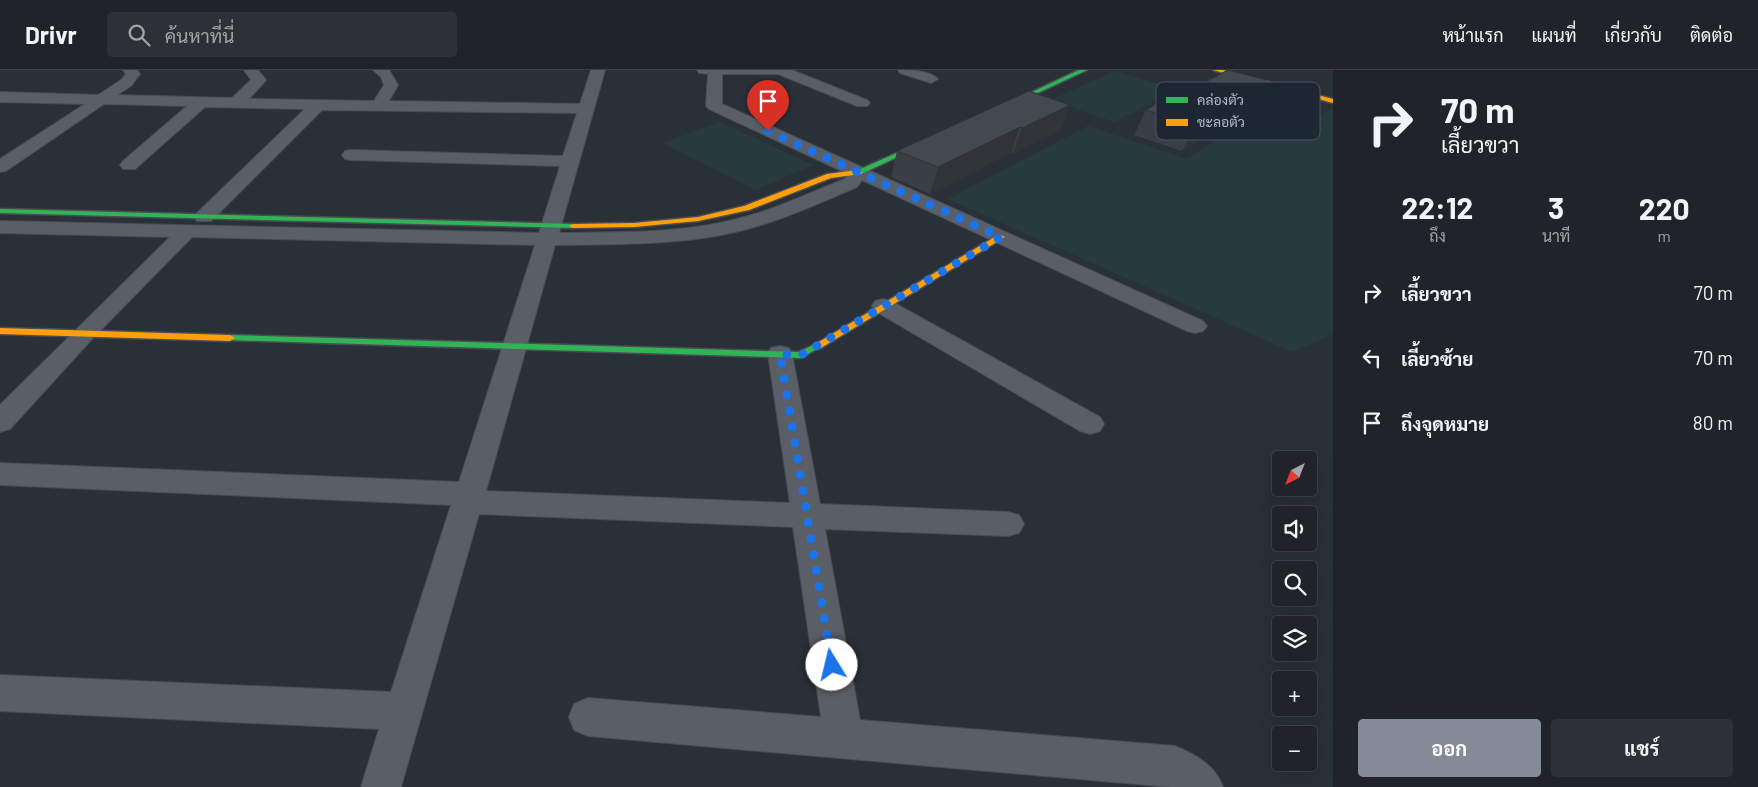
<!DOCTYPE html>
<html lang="th">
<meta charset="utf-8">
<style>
:root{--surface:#20242a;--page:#2d3036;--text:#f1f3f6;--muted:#a2a4a8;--line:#3d4147;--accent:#848b96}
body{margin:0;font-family:Barlow,Sarabun,sans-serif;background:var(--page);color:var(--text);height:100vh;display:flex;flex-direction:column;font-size:19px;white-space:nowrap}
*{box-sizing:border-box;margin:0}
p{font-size:16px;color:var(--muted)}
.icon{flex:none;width:28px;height:28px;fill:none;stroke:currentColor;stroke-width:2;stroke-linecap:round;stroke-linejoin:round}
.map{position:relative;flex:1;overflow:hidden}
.panel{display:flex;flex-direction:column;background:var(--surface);width:425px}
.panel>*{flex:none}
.guide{background:#20242a;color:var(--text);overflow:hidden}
.needle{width:32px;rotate:222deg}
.tools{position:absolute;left:1272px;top:381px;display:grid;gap:10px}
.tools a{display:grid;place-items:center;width:45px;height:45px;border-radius:5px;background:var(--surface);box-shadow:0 5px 20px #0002,0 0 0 1px var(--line);font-size:25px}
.pin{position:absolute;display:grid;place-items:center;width:42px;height:42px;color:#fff;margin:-51px -21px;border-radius:50% 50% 50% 0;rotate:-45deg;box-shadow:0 0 5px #0007}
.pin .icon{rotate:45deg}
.me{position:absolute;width:55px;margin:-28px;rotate:351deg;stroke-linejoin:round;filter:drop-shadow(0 0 4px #0008)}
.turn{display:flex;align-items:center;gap:18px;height:105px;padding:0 25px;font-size:22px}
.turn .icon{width:65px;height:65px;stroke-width:2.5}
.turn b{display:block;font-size:35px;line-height:42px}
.eta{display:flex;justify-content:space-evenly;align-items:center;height:85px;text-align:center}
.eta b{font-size:30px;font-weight:700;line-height:35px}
.action{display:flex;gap:10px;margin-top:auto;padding:10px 25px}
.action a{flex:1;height:58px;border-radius:5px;background:var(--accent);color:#fff;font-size:20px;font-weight:700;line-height:58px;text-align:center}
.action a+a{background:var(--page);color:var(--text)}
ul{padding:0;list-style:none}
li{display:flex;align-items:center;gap:15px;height:65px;padding:0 25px}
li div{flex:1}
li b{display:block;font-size:19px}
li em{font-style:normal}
header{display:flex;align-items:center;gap:30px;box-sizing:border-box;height:70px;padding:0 25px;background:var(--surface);border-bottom:1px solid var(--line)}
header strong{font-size:24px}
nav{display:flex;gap:28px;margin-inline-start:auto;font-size:18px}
.search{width:350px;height:45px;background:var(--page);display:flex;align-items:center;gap:12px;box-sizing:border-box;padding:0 18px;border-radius:5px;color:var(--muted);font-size:19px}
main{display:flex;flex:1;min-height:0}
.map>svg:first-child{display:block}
</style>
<header>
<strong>Drivr</strong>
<div class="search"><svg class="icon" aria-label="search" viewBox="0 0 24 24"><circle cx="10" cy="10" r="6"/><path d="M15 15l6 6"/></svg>ค้นหาที่นี่</div>
<nav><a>หน้าแรก</a><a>แผนที่</a><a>เกี่ยวกับ</a><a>ติดต่อ</a></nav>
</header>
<main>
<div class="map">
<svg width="1333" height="717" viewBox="0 0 1333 717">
<rect width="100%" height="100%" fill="#2a3038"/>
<!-- green -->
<g fill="#273a3e">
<path d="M1115 1 1178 20 1114 52 1050 30Z"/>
<path d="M1333 37V264L1292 282 948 129 1088 56 1187 89 1242 54 1289 68Z"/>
<path d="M720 52 813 95 756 120 663 73Z"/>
</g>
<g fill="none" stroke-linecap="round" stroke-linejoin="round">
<!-- street casing -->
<g stroke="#484c53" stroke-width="2">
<g id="street">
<path d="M123 0H137L140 4 131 16 117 25 232 28 251 10 244 0H258L266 10 249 29 374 31 384 15 381 7 373 0H389L398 15 389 31 580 34 591 0H605L559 163C621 162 688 164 748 146 781 137 813 121 845 109L848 104 709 39 706 36 708 4 699 3 697 0H792L867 30 870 33 867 36H857L778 4H722V34L1203 251 1207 256 1203 261 1195 263 1187 261 862 110 857 117C826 130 794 145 761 155 696 176 623 174 555 175L486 421 790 433 768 284 771 278 780 276 789 278 792 284 820 434 1008 442 1019 445 1024 454 1019 463 1008 466 825 459 860 650 1175 676C1196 685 1215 695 1223 717H1170L588 666 574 660 569 647 574 634 588 628 821 647 793 457 479 444 401 717H361L379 659 0 641V605L391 622 451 435 0 415V393L459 412 535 175 192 167 92 269 10 359 0 362V335L170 167 0 163V151L539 163 560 96 351 90 345 89 342 85 345 81 351 80 563 86 577 43 322 40 211 151H197L194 147 197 143 305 39 205 37 135 99H123L120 95 123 91 187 36 104 34 6 101 0 102V89L85 34 0 32V22L98 25 121 10 126 4Z"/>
<path d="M898 0C911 0 929 0 938 9L931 13 900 3Z"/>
<path d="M883 229 891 231 1100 347 1104 354 1100 361 1090 364 1080 361 875 241 872 236 875 231Z"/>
</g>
</g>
<!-- fast casing -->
<g stroke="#484c53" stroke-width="3">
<g id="fast">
<path d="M1079 0H1087L1001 40 996 39Z"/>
<path d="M930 68 933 70 932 71 861 104 854 102Z"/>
<path d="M0 139 573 154 577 156 573 158 0 143Z"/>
<path d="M230 265 799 282 817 273 822 276 801 288 227 270 225 268Z"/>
</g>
</g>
<!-- slow casing -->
<g stroke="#484c53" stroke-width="3">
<g id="slow">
<path d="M1213 0H1223L1333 29V33Z"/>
<path d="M858 100 862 102 861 104 831 108 749 140 698 151 634 157 573 158 569 156 573 154 634 153 698 147 744 136 827 104Z"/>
<path d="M998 165H1001L1005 167 821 278 817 279 812 276Z"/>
<path d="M0 258 230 265 235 268 230 271 0 264Z"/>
</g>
</g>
<!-- street -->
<use href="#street" fill="#5a5e66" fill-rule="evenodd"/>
<!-- fast -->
<use href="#fast" fill="#30b455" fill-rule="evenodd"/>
<!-- slow -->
<use href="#slow" fill="#ff9f0a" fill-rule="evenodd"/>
</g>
<!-- wall -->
<g fill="#3a3f45">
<path d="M1029 21 1061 60 1013 83H1011L930 124 891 107 897 81Z"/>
<path d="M1253 34 1182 81 1134 65 1146 40Z"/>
</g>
<!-- shaded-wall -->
<g fill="#303338">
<path d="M1267 10 1253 34 1182 81 1195 55Z"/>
<path d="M1070 35 1061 60 1013 83 1022 58Z"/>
<path d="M1020 57 1011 83 930 124 938 97Z"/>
</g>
<!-- building -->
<g fill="#444950" stroke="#303338">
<path d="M1228 0 1267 10 1195 55 1146 40 1186 18 1192 19Z"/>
<path d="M1029 21 1070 35 1022 58 1020 57 938 97 897 81Z"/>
</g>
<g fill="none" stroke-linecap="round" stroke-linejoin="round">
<!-- route -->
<path stroke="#1a73e8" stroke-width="9" stroke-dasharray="0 16.2" d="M768 61 1001 167 801 285 780 284 832 595"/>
</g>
<!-- legend -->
<rect x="1156" y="12" width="164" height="58" rx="8" fill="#1d2633" stroke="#4a5360" stroke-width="1"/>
<rect x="1166" y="27" width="22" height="6" fill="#30b455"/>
<rect x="1166" y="49" width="22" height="7" fill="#ff9f0a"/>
<g font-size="14" fill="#b4bcc9">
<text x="1197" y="35">คล่องตัว</text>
<text x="1197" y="57">ชะลอตัว</text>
</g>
</svg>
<div class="tools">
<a><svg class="needle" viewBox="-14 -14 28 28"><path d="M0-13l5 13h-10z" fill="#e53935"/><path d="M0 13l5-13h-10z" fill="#a2a4a8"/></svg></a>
<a><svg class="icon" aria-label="sound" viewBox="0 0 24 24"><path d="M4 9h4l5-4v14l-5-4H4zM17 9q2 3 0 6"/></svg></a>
<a><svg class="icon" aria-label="search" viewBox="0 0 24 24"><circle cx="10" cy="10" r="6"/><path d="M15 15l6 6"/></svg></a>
<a><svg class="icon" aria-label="layers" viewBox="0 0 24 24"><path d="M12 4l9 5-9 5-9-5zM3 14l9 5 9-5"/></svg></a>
<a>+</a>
<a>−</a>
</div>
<div class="pin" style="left:768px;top:61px;background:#d93025"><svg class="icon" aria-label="arrive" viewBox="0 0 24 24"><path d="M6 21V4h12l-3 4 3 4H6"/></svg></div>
<svg class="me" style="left:832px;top:595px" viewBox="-20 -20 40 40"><circle r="19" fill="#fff"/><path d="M0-13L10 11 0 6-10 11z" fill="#1a73e8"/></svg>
</div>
<section class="panel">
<div class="guide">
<div class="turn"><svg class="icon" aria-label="right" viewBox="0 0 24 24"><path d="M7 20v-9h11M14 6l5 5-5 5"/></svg><div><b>70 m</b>เลี้ยวขวา</div></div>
</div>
<div class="eta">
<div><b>22:12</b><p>ถึง</p></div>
<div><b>3</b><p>นาที</p></div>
<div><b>220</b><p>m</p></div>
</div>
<ul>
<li><svg class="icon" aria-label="right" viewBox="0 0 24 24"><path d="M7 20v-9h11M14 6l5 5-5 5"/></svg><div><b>เลี้ยวขวา</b></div><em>70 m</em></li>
<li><svg class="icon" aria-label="left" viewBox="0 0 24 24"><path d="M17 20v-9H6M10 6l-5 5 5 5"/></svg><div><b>เลี้ยวซ้าย</b></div><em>70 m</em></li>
<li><svg class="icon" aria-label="arrive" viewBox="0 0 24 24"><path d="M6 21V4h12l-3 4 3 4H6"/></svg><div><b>ถึงจุดหมาย</b></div><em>80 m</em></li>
</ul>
<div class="action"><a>ออก</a><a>แชร์</a></div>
</section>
</main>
